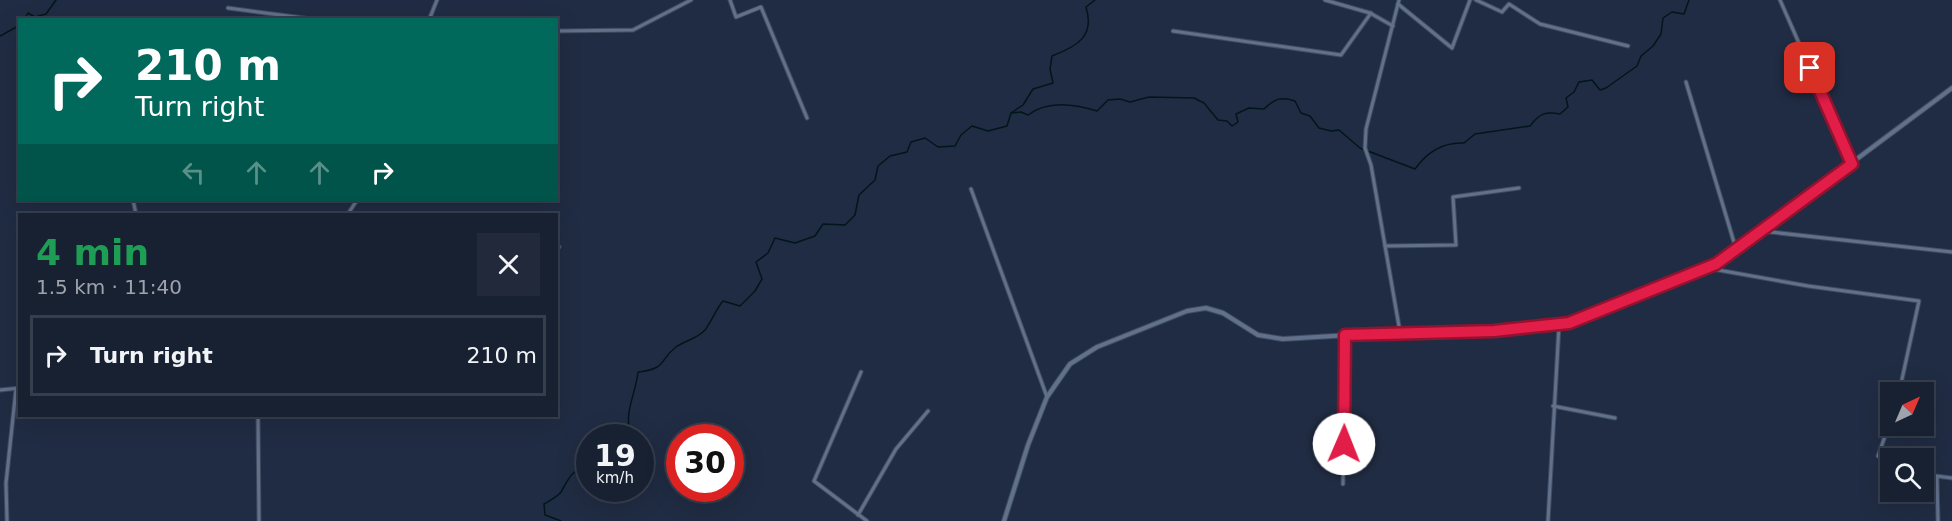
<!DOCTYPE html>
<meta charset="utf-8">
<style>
:root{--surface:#182132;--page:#21293a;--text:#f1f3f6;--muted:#9fa3ac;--line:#363e4d}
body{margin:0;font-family:"DejaVu Sans",sans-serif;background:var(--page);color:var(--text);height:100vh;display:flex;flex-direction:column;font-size:22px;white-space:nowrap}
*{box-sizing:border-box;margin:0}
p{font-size:20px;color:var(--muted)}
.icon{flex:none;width:33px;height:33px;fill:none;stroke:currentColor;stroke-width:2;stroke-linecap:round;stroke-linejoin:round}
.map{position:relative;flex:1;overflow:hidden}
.drawer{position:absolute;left:18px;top:213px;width:540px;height:204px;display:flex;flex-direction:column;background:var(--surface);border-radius:0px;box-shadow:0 6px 24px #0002,0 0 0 2px var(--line)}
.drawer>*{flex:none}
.hud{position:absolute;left:18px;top:18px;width:540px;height:183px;border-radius:0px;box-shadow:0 6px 24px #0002,0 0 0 2px var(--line);background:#00695c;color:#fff;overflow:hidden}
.needle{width:39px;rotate:44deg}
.buttons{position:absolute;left:1880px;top:382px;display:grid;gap:12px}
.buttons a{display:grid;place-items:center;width:54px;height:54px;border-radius:0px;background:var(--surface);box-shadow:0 6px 24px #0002,0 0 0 2px var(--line);font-size:30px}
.speed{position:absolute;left:576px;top:424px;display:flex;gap:12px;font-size:30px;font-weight:700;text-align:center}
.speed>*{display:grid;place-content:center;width:78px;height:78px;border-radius:50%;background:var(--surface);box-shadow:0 6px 24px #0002,0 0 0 2px var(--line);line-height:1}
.speed small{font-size:15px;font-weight:400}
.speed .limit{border:9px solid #d22;background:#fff;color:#111}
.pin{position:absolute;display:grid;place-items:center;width:51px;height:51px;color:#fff;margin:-26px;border-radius:12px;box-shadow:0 3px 9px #0006}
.me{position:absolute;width:66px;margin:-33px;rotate:1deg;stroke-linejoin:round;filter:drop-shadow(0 0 4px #0008)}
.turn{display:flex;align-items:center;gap:21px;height:126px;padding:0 18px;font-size:27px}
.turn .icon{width:78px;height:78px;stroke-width:2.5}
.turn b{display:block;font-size:42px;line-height:51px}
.lanes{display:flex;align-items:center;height:57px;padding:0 18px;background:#0003;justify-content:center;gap:30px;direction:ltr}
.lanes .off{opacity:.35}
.round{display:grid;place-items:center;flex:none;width:63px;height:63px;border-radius:0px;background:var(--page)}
.headline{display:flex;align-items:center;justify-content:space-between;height:102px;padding:0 18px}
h1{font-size:36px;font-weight:700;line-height:45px;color:#1e9e55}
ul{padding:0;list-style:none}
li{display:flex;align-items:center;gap:18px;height:81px;margin:0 12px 9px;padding:0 6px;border:3px solid var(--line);border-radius:0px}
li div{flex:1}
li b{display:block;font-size:22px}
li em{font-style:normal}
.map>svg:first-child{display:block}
</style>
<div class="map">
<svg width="1952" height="521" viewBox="0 0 1952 521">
<rect width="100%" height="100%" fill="#202c43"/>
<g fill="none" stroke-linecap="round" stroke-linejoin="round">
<!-- stream -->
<g stroke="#01161b" stroke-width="1.5">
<path d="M24 20 28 13 35 17 46 14 56 0"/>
<path d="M0 36 20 25"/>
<path d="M1011 113 1021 112 1028 115C1047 100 1075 104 1097 111L1108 100 1120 99 1130 102 1149 97 1194 98 1204 103 1218 120 1227 121 1232 126 1238 122 1236 114 1249 108 1264 109C1274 99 1281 96 1295 101L1301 113 1310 116 1319 128 1331 131 1339 130 1360 148 1415 169C1427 152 1443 142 1464 143L1475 134 1530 126C1539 114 1545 111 1560 114L1568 107 1566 98 1574 92 1579 82 1592 80 1600 90 1606 88 1637 66 1641 56 1653 46 1661 34 1663 18 1672 12 1684 14 1689 0"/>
<path d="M633 438C621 416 636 395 638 372 667 369 659 360 676 347 686 340 697 339 705 330 712 321 716 309 723 301L740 306 755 291 762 279 756 262 768 253 775 238 795 243 815 236 823 224 845 225 855 215 859 195 875 180 878 166 890 156 907 152 911 142 925 138 938 147 955 146 961 135 972 126 988 131 1007 126 1011 113 1023 105 1033 89 1053 83 1050 69 1052 56C1078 46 1095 36 1086 7L1095 0"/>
<path d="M640 456V459"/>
<path d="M561 521 545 515 544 504C549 501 557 497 561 492 569 478 571 470 590 465"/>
</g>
<!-- minor casing -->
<g stroke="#3f4a5d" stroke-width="5">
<g id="minor">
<path d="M730 0 736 17 761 7 807 118"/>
<path d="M1325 0 1370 13 1393 26"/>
<path d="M1399 0 1366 129 1365 148 1371 165 1400 332"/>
<path d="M1476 0 1502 12 1509 4 1540 24 1628 46"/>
<path d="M1780 0 1852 164"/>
<path d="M1398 4 1452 48 1470 0"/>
<path d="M228 8 319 20"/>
<path d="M429 20 437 0"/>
<path d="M556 31 633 30 691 0"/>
<path d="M1173 31 1341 55 1371 13"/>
<path d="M1686 82 1736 249"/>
<path d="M971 189 1047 397"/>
<path d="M133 200 136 214"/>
<path d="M348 214 357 200"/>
<path d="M1761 231 1952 252"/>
<path d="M1385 246 1456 245 1453 197 1519 188"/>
<path d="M556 250 559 247"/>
<path d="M1707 268 1808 286 1919 301 1899 393"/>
<path d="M861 372 814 481 867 521"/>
<path d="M0 390 20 388"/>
<path d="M1553 406 1615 418"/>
<path d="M258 416 259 521"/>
<path d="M1890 422 1878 456 1890 461"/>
<path d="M1923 469 1937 478 1938 521"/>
<path d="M1936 476 1952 478"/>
<path d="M1343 484 1345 335"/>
<path d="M858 515 896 449 928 411"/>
<path d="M7 521 6 483 16 389"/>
<path d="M1548 521 1559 326"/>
</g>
</g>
<!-- tertiary casing -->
<g stroke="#3f4a5d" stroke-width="6">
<path id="tertiary" d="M1004 521 1028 445 1047 397 1070 364 1097 347 1187 311 1206 308 1223 313 1258 335 1283 339 1400 332 1493 331 1568 323 1716 264 1952 88"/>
</g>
<!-- minor -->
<use href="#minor" stroke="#61708b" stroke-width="3"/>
<!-- tertiary -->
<use href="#tertiary" stroke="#61708b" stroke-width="4"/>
</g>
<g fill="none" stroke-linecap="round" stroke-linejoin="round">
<!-- route casing -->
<g stroke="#92132f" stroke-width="15">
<path id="route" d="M1344 444 1345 335 1494 331 1569 323 1716 264 1852 164 1810 68"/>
</g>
<!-- route -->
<use href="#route" stroke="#e11d48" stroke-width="10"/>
</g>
</svg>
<div class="buttons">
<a><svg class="needle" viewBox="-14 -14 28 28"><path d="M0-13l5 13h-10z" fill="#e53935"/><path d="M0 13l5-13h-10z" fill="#9fa3ac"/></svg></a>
<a><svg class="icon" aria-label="search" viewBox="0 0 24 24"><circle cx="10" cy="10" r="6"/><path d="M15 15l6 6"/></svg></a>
</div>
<div class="speed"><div>19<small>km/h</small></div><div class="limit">30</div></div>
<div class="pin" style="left:1810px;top:68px;background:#d93025"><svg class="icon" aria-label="arrive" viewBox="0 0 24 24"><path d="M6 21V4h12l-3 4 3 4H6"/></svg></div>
<svg class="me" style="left:1344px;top:444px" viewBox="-20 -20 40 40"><circle r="19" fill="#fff"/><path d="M0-13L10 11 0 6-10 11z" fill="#e11d48"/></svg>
<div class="hud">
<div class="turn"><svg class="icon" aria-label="right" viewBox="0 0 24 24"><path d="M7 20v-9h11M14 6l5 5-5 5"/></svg><div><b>210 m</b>Turn right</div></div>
<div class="lanes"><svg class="icon off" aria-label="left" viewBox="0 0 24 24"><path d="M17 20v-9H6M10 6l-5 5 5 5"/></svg><svg class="icon off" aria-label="ahead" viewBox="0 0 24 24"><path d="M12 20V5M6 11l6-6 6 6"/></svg><svg class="icon off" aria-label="ahead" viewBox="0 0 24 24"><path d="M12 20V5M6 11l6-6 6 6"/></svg><svg class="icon" aria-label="right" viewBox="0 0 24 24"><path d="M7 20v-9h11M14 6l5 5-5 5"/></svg></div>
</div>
<section class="drawer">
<div class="headline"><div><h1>4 min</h1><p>1.5 km · 11:40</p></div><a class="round"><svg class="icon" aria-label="close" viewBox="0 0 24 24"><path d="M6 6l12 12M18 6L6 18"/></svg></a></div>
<ul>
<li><svg class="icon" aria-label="right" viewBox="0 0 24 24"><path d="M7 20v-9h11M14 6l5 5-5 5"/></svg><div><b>Turn right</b></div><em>210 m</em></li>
</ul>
</section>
</div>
